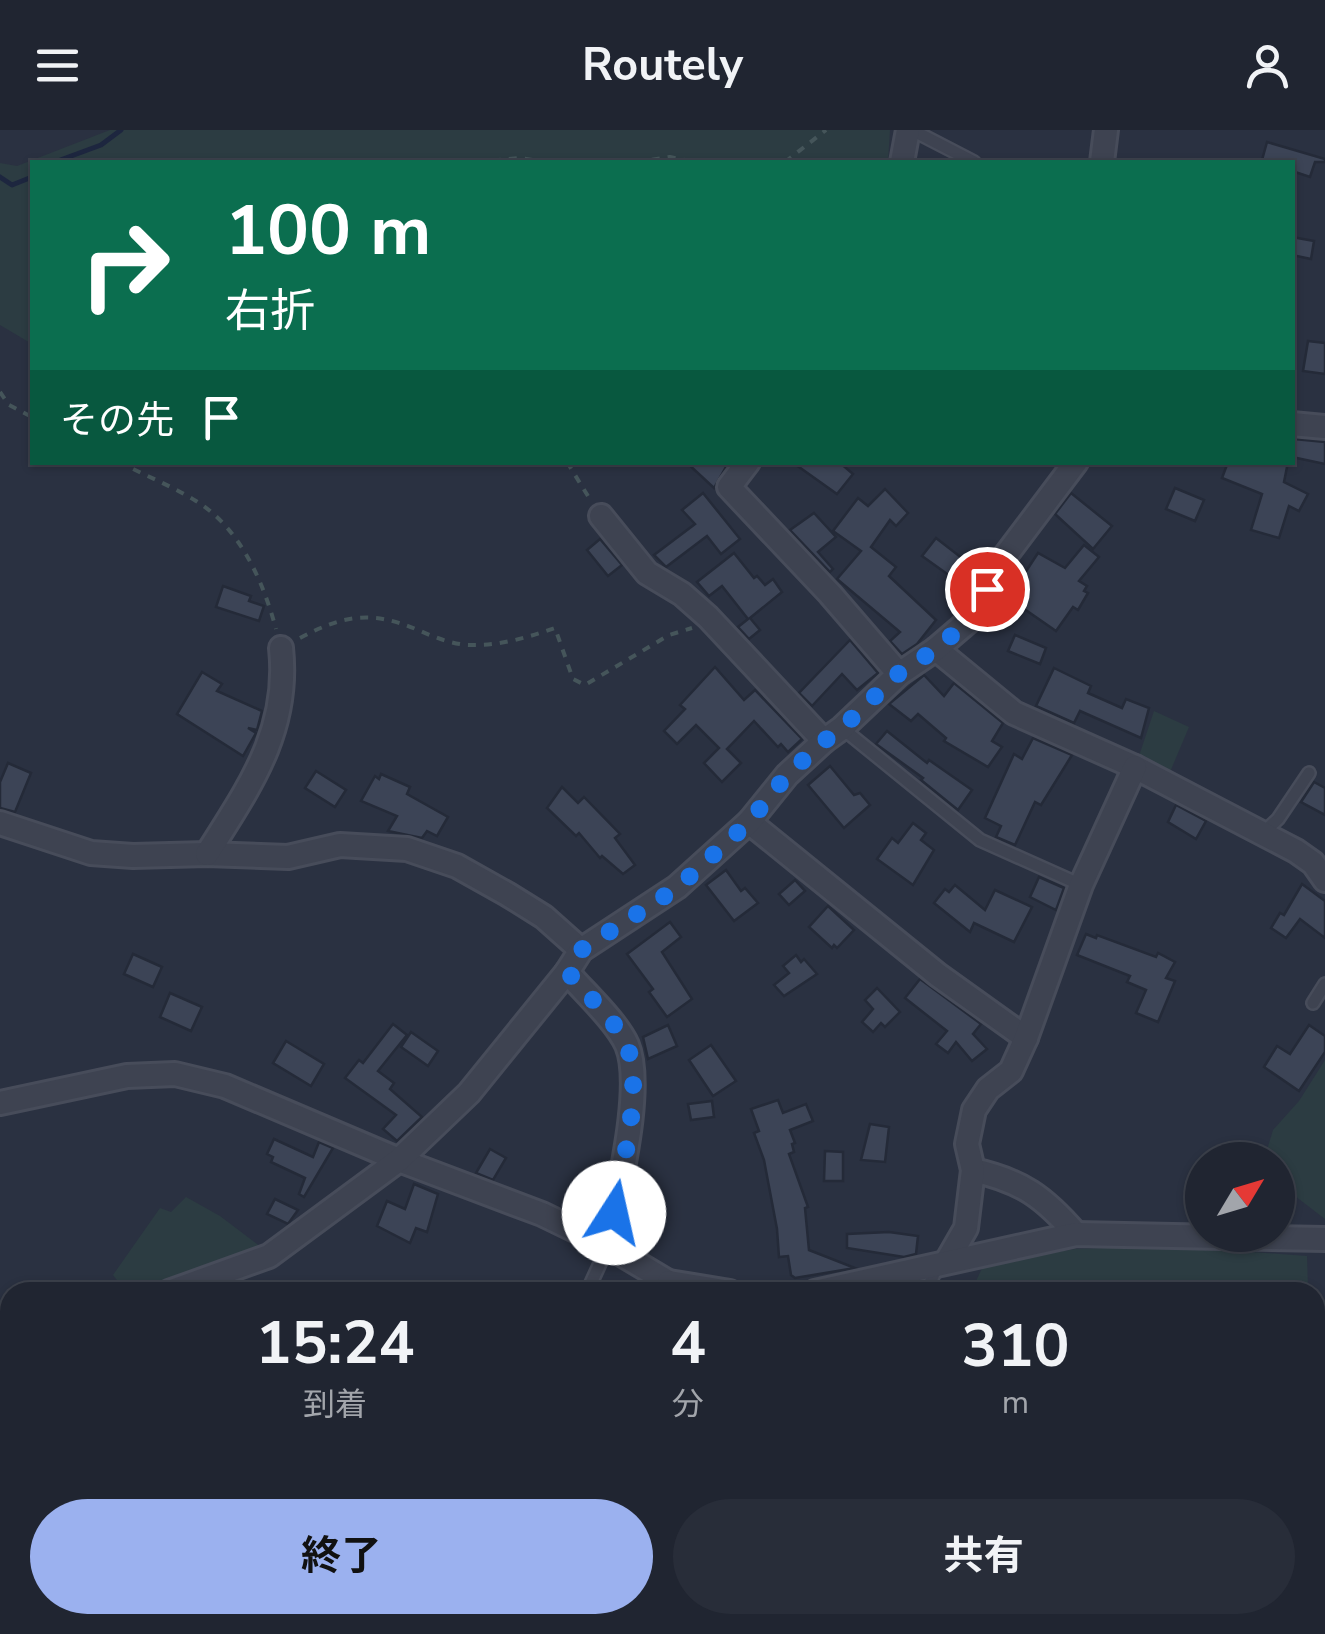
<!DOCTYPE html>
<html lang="ja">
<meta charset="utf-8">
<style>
:root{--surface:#202531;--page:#282d39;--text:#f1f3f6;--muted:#a2a5ab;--line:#3d424d;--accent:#9bb1ef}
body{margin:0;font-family:"Nunito Sans","Noto Sans JP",sans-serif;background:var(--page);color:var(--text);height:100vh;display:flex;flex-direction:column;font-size:38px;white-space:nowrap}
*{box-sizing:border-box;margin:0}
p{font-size:32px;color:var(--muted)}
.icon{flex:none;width:55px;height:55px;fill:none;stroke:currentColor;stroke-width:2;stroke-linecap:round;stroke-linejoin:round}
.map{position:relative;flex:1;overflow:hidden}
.side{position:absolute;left:0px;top:1152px;width:1325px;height:352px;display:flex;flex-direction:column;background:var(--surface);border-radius:30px 30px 0 0;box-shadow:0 2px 8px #0004,0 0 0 2px var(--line)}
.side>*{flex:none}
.banner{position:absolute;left:30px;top:30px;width:1265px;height:305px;border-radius:0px;box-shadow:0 2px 8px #0004,0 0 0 2px var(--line);background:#0b6e4f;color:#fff;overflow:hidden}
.needle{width:65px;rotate:52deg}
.fabs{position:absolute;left:1185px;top:1012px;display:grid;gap:20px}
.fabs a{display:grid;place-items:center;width:110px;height:110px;border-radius:50%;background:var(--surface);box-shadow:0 2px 8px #0004,0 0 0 2px var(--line);font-size:50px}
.pin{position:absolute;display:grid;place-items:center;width:85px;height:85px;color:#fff;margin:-42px;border:5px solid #fff;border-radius:50%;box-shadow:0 2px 10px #0007}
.me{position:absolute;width:110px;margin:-55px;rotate:10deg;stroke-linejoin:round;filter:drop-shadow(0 0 8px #0008)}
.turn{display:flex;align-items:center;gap:35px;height:210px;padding:0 30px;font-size:45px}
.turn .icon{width:130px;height:130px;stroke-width:2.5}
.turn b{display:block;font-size:70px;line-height:85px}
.then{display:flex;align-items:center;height:95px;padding:0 30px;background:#0003;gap:20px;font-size:38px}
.eta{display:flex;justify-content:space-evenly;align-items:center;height:170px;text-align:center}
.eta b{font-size:60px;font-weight:700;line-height:70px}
.action{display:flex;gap:20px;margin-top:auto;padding:20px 30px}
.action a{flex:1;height:115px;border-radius:60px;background:var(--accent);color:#111;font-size:40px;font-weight:700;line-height:115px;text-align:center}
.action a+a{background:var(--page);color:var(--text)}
header{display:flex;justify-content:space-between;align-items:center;height:130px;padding:0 30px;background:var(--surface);font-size:45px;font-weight:700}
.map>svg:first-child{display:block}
</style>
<header><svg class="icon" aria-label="menu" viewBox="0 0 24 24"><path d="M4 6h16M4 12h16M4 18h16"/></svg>Routely<svg class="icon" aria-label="person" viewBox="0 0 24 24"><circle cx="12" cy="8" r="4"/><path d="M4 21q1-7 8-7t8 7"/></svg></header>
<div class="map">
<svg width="1325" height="1504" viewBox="0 0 1325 1504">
<rect width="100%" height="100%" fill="#2a3141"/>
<!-- green -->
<g fill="#2c3c42">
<path d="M110 0H890L888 32H32V214L0 195V33L17 36Z"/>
<path d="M1154 581 1189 597 1170 642 1139 626Z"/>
<path d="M1325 930V1089L1278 1053V1030H1264L1273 1000 1299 971Z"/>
<path d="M186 1067 220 1086 261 1117C234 1131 220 1132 193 1141 169 1149 153 1162 126 1162L113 1145 160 1078 171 1082Z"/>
<path d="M1169 1116 1307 1126 1308 1157 1302 1162H971L984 1134 1075 1119Z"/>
</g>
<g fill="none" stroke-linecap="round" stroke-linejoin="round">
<!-- stream -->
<g stroke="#1d263f" stroke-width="5">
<path d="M55 32 101 15 121 0"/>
<path d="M0 47 12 55 32 47"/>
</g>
</g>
<!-- building -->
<g fill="#3c4456" stroke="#242a38" stroke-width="2.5">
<path d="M1267 12 1325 29V32H1315L1310 47 1292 41V32L1262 30Z"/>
<path d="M1292 107 1314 111 1311 129 1292 125Z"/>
<path d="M1308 211 1325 213V244L1303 241Z"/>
<path d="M1294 309 1325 312V334L1292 327Z"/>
<path d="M686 332H724L727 335 714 358Z"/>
<path d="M792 332H839L853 344 837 364Z"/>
<path d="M1228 332H1288L1284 352 1308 364 1299 381 1289 376 1279 408 1251 400 1262 364 1222 348Z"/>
<path d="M1175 358 1204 370 1195 391 1166 379Z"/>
<path d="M885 359 908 383 896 396 890 390 871 417 896 437 889 446 936 490 917 514 902 524 890 511 900 502 837 449 861 421 833 401 858 368 868 376Z"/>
<path d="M703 363 740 409 721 424 707 406 666 437 654 425 695 394 682 380Z"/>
<path d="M1071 363 1112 396 1093 419 1055 384Z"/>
<path d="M814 383 836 407 818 422 833 439 830 442 790 400Z"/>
<path d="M936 408 976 439 964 456 922 426Z"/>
<path d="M600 409 622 435 608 446 587 420Z"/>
<path d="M1084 415 1099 427 1079 451 1087 456 1084 461 1088 463 1078 480 1073 477 1056 501 1010 469 1006 475 998 470 1011 447 1019 452 1038 423 1065 438Z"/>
<path d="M734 423 754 448 757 446 765 455 773 449 782 462 750 488 760 500 749 509 738 497 748 489 722 456 709 466 697 452Z"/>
<path d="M223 456 251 466 249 471 264 476 259 491 216 477Z"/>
<path d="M1015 505 1046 518 1040 534 1008 521Z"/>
<path d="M850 510 878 543 857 560 842 544 812 576 799 563Z"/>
<path d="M715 537 744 570 755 560 802 609 788 622 781 614 778 617 754 591 727 619 741 633 722 652 704 633 719 618 696 595 677 614 664 601 685 579 680 575Z"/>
<path d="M1054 538 1091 556 1088 563 1122 578 1126 569 1149 578 1141 608 1080 581 1074 593 1036 576Z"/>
<path d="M202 542 222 554 217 561 262 581 257 600 248 598 256 603 243 626 177 584Z"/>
<path d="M924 545 944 566 954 553 1003 593 992 611 1002 617 988 637 944 611 946 608 918 584 911 591 889 574Z"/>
<path d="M887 601 927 633 929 630 972 660 958 680 921 650 923 648 876 614Z"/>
<path d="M1033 608 1072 625 1041 675 1035 672 1015 715 996 707 1001 696 985 688 1014 624 1022 629Z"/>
<path d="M8 633 31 643 15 682 0 678V652Z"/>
<path d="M830 636 854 665 860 663 870 675 844 698 808 655Z"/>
<path d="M316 641 346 660 335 677 305 658Z"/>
<path d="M381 644 410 657 407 664 448 687 437 706 427 701 422 708 388 701 397 686 361 671 375 646 379 649Z"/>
<path d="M1314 652 1325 658V685L1301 672Z"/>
<path d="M562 657 578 673 584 667 620 704 615 708 635 735 623 744 602 726 600 728 579 703 576 706 547 678Z"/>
<path d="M1176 675 1206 691 1196 709 1168 692Z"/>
<path d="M913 693 926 703 921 710 934 720 913 755 877 729 892 708 898 713Z"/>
<path d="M726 740 741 761 745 758 758 773 734 791 706 755Z"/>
<path d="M1039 747 1064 758 1056 780 1030 767Z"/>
<path d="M795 750 805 761 789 775 779 764Z"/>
<path d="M1302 754 1325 771V808L1300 789 1286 808 1271 798 1280 783 1284 785Z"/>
<path d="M955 755 985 780 995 760 1032 777 1014 812 974 793 970 802 934 773 945 759 949 762Z"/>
<path d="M828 776 854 800 837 818 834 815 832 818 809 797Z"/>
<path d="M670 792 681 807 662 822 692 869 667 887 649 862 653 859 627 824Z"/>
<path d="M1086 804 1096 808 1097 805 1156 827 1158 823 1175 832 1166 848 1175 851 1158 892 1136 883 1146 860 1127 852 1130 846 1077 825Z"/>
<path d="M133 824 162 837 153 857 124 844Z"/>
<path d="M796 825 801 832 804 829 817 844 784 866 774 855 789 843 783 836Z"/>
<path d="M920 849 981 894 973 904 987 919 972 931 956 912 948 923 936 914 947 901 905 868Z"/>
<path d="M877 858 900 882 885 897 881 893 873 902 862 892 873 879 865 870Z"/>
<path d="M170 863 202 877 191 901 160 887Z"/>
<path d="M393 894 407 905 378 941 394 953 390 959 422 987 397 1011 383 999 396 985 345 948 359 930 363 933Z"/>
<path d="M668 895 677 916 648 929 643 907Z"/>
<path d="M1309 895 1325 906V922L1299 961 1264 937 1277 916 1290 924Z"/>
<path d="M411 902 438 921 428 936 401 917Z"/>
<path d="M286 911 324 934 311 956 273 933Z"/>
<path d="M711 915 736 951 713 966 689 930Z"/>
<path d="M778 970 783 983 806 974 813 991 790 1000 795 1013 792 1014 794 1022 789 1024 808 1077 805 1078 809 1120 855 1138 795 1148 791 1145 788 1126 779 1127 777 1099 764 1030 754 1003 759 1001 751 979Z"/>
<path d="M712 971 714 987 691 990 688 974Z"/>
<path d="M870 994 889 997 885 1032 861 1030Z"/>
<path d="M274 1009 313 1027 319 1012 333 1018 304 1067 299 1064 305 1048 271 1032 273 1027 267 1024Z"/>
<path d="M490 1019 506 1028 493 1050 476 1043Z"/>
<path d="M825 1021 843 1022V1051H824Z"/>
<path d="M414 1054 438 1064 427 1102 416 1098 410 1113 377 1096 387 1071 405 1079Z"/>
<path d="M275 1069 298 1080 288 1094 267 1084Z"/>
<path d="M889 1102 918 1106 916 1124 904 1127 847 1118V1104Z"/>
</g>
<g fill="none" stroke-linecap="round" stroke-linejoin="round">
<!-- service casing -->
<g stroke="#474c5a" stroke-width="16">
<g id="service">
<path d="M912 0 974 32"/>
<path d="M842 598 980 710 1081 755"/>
<path d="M1263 703 1278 689 1309 643"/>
<path d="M1313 873 1325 854"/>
<path d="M587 1162 608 1116"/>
<path d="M926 1162 937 1137"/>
</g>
</g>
<!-- minor casing -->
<g stroke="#474c5a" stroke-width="28">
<g id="minor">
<path d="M902 32 908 0"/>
<path d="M1102 32 1106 0"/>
<path d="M1292 294 1325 297"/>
<path d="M748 332 729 357 830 464 899 544"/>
<path d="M601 386 647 443 682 464 708 487 824 611"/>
<path d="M936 519 1014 583 1135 637 1296 721 1313 733 1325 750"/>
<path d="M749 692 938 845 1026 908"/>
<path d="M0 693 91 723 133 726 207 724 288 727 340 715 407 719 457 736 507 764 544 787 581 820"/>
<path d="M207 724C249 657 290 601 281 518"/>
<path d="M567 842C584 862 617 892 627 915 645 958 616 1068 608 1116"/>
<path d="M0 973 127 946 175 944 225 956 399 1030 542 1084 608 1116 685 1162"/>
<path d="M973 1040C1022 1051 1044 1067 1076 1104"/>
<path d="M947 1131 966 1098 973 1040 967 1014 974 980 988 959 1011 941 1026 908 1081 755 1135 637"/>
<path d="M669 1152 730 1162"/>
<path d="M169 1162 269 1126 399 1030 469 963 567 842 581 820 677 757 749 692 787 645 824 611 842 598 899 544 936 519 971 489 1003 429 1076 332"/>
<path d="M815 1162 1076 1104 1325 1109"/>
<path d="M0 1405 10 1397"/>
<path d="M67 1495 73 1504"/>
<path d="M224 1495 238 1504"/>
<path d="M957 1495 961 1504"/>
<path d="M201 1504 208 1495"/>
</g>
</g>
<!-- trunk casing -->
<g stroke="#484e5b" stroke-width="42">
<g id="trunk">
<path d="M1315 1314 1325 1308"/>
<path d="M1021 1504 1034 1495"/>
</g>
</g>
<!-- path -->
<g stroke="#45555a" stroke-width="4" stroke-dasharray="8 8" stroke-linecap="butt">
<path d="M477 32 519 28 548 32"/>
<path d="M583 32H592"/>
<path d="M636 32 670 27 695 32"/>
<path d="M785 32 826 0"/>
<path d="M0 262 9 275 32 287"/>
<path d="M119 332C144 345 172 356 196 371 240 398 263 451 276 499"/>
<path d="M567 332 591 371"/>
<path d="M300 508C343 485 372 480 418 500 434 507 453 515 471 515 499 516 529 507 555 498L573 549 585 555 669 505 692 498"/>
</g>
<!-- service -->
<use href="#service" stroke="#3e4351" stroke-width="11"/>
<!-- minor -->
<use href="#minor" stroke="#3e4351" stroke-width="22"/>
<!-- trunk -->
<use href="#trunk" stroke="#696866" stroke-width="38"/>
</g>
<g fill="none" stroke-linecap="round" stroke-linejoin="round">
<!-- route -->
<path stroke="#1a73e8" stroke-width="18" stroke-dasharray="0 32.4" d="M614 1083C621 1039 645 955 626 914 616 891 584 862 568 842L581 820 677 758 749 692 787 645 824 611 842 598 898 544 936 519 971 489 987 459"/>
</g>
</svg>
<div class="fabs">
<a><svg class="needle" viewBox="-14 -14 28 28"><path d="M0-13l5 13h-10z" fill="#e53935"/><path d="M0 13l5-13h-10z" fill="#a2a5ab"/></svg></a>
</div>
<div class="pin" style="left:987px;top:459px;background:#d93025"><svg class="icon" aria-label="arrive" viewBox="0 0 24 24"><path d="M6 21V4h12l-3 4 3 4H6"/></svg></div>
<svg class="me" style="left:614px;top:1083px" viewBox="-20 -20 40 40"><circle r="19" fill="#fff"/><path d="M0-13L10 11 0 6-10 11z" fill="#1a73e8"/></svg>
<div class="banner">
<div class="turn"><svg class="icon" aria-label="right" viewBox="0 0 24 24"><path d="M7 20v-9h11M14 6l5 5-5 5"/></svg><div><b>100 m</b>右折</div></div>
<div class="then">その先<svg class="icon" aria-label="arrive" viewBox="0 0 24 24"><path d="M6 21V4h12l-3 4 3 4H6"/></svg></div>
</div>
<section class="side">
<div class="eta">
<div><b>15:24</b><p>到着</p></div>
<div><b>4</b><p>分</p></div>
<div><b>310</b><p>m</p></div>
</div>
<div class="action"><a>終了</a><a>共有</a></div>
</section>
</div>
